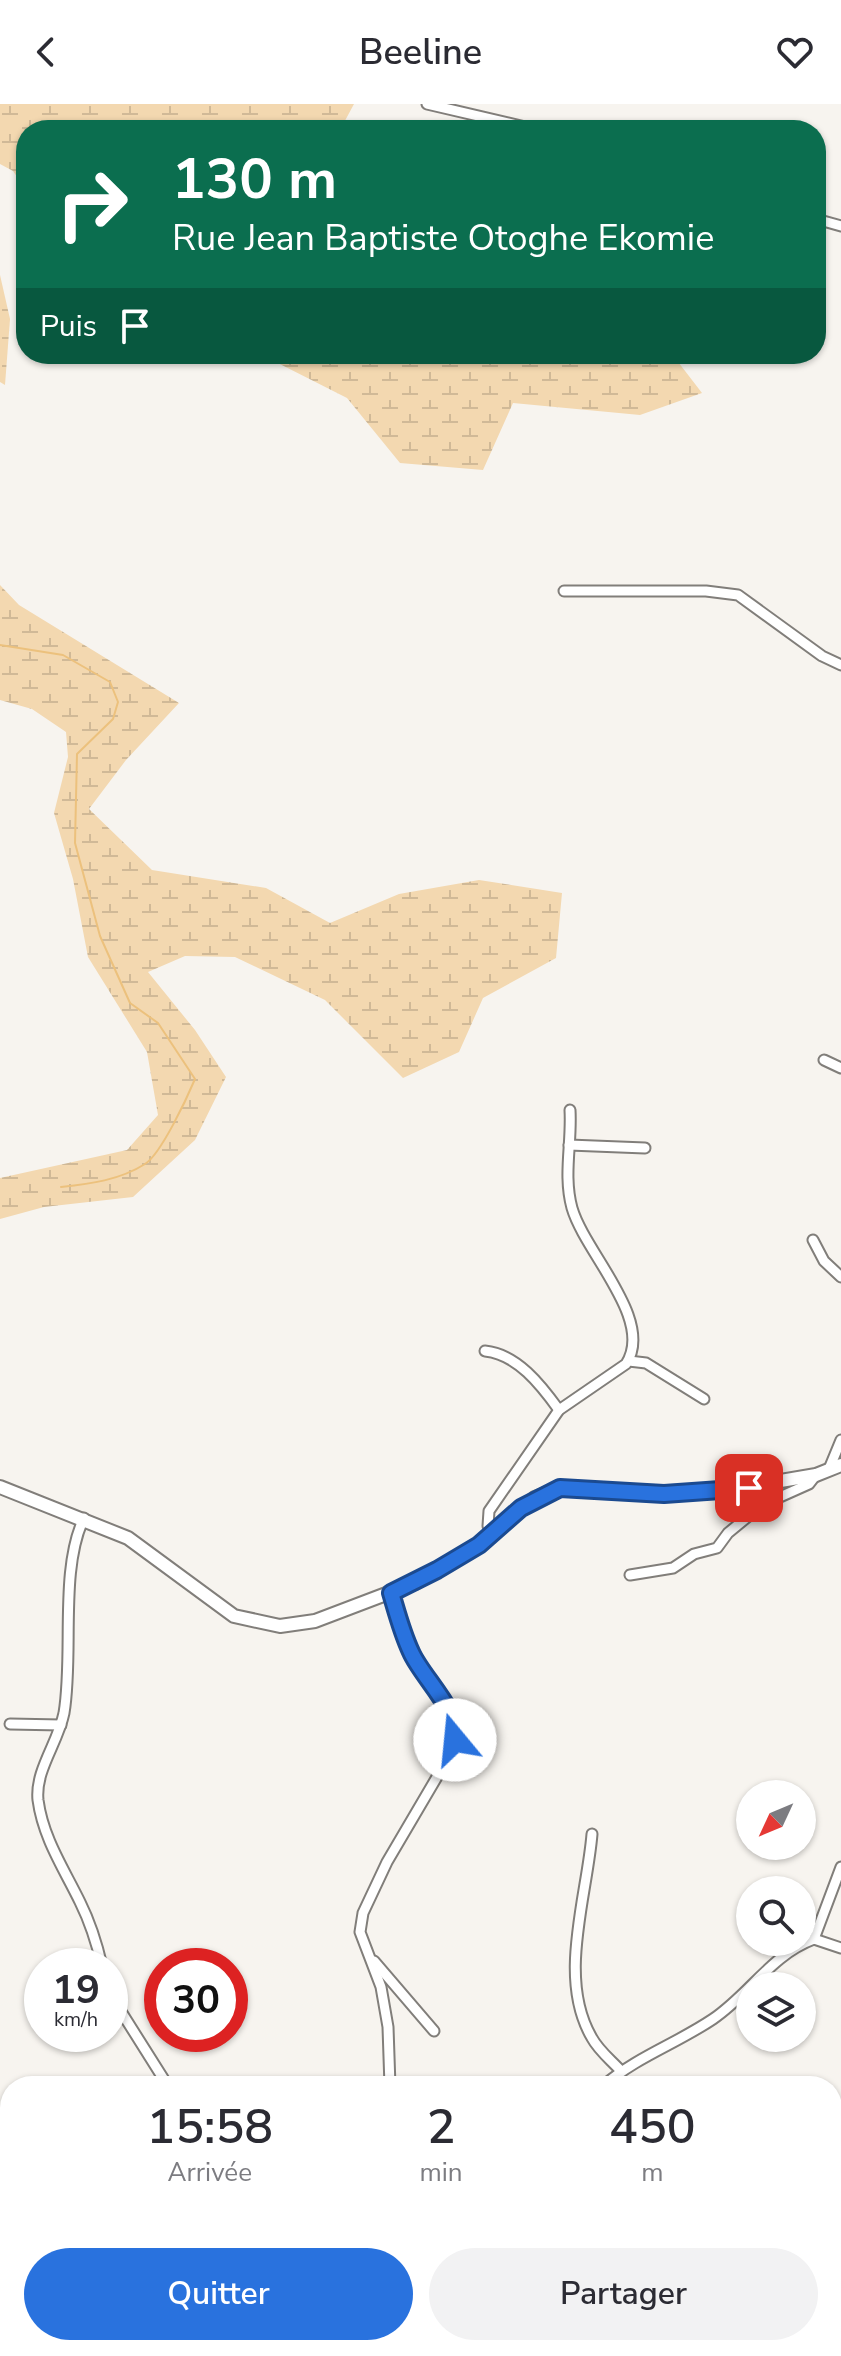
<!DOCTYPE html>
<html lang="fr">
<meta charset="utf-8">
<style>
:root{--surface:#fff;--page:#f2f2f3;--text:#2b2b33;--muted:#7c7c81;--accent:#2972de}
body{margin:0;font-family:"Nunito Sans",sans-serif;background:var(--page);color:var(--text);height:100vh;display:flex;flex-direction:column;font-size:30px;white-space:nowrap}
*{box-sizing:border-box;margin:0}
p{font-size:26px;color:var(--muted)}
.icon{flex:none;width:44px;height:44px;fill:none;stroke:currentColor;stroke-width:2;stroke-linecap:round;stroke-linejoin:round}
.map{position:relative;flex:1;overflow:hidden}
.details{position:absolute;left:0px;top:1972px;width:842px;height:280px;display:flex;flex-direction:column;background:var(--surface);border-radius:32px 32px 0 0;box-shadow:0 2px 6px #0004}
.details>*{flex:none}
.top-card{position:absolute;left:16px;top:16px;width:810px;height:244px;border-radius:32px;box-shadow:0 2px 6px #0004;background:#0b6e4f;color:#fff;overflow:hidden}
.needle{width:52px;rotate:226deg}
.tools{position:absolute;left:736px;top:1676px;display:grid;gap:16px}
.tools a{display:grid;place-items:center;width:80px;height:80px;border-radius:50%;background:var(--surface);box-shadow:0 2px 6px #0004;font-size:40px}
.speed{position:absolute;left:24px;top:1844px;display:flex;gap:16px;font-size:40px;font-weight:700;text-align:center}
.speed>*{display:grid;place-content:center;width:104px;height:104px;border-radius:50%;background:var(--surface);box-shadow:0 2px 6px #0004;line-height:1}
.speed small{font-size:20px;font-weight:400}
.speed .limit{border:12px solid #d22;background:#fff;color:#111}
.pin{position:absolute;display:grid;place-items:center;width:68px;height:68px;color:#fff;margin:-34px;border-radius:16px;box-shadow:0 4px 12px #0006}
.me{position:absolute;width:88px;margin:-44px;rotate:343deg;stroke-linejoin:round;filter:drop-shadow(0 0 6px #0008)}
.turn{display:flex;align-items:center;gap:28px;height:168px;padding:0 24px;font-size:36px}
.turn .icon{width:104px;height:104px;stroke-width:2.5}
.turn b{display:block;font-size:56px;line-height:68px}
.then{display:flex;align-items:center;height:76px;padding:0 24px;background:#0003;gap:16px;font-size:30px}
.eta{display:flex;justify-content:space-evenly;align-items:center;height:136px;text-align:center}
.eta b{font-size:48px;font-weight:600;line-height:56px}
.button{display:flex;gap:16px;margin-top:auto;padding:16px 24px}
.button a{flex:1;height:92px;border-radius:48px;background:var(--accent);color:#fff;font-size:32px;font-weight:600;line-height:92px;text-align:center}
.button a+a{background:var(--page);color:var(--text)}
header{display:flex;justify-content:space-between;align-items:center;height:104px;padding:0 24px;background:var(--surface);font-size:36px;font-weight:600}
.map>svg:first-child{display:block}
</style>
<header><svg class="icon" aria-label="back" viewBox="0 0 24 24"><path d="M15 5l-7 7 7 7"/></svg>Beeline<svg class="icon" aria-label="heart" viewBox="0 0 24 24"><path d="M12 20l-8-8c-3-5 5-10 8-4 3-6 11-1 8 4z"/></svg></header>
<div class="map">
<svg width="841" height="2252" viewBox="0 0 841 2252">
<defs>
<pattern id="wetland-marsh" width="20" height="14" patternUnits="userSpaceOnUse" patternTransform="scale(2)"><rect width="20" height="14" fill="#f3d8b0"/><path d="M1 5h8M5 5V1M11 12h8M15 12V8" fill="none" stroke="#d0b997"/></pattern>
</defs>
<rect width="100%" height="100%" fill="#f7f4ef"/>
<!-- wetland -->
<g fill="url(#wetland-marsh)">
<path d="M0 0H354L340 26H26V86L13 67 0 60Z"/>
<path d="M0 171 10 215 5 281 0 278Z"/>
<path d="M260 250H672L702 289 640 311 513 299 483 366 400 359 347 294Z"/>
<path d="M0 481 19 501 179 599 126 656 89 705 152 766 266 784 330 819 399 790 479 776 562 789 556 854 483 894 459 948 403 974 325 896 235 853 185 852 148 868 195 926 226 973 195 1036 133 1093 44 1103 0 1115V1074L127 1046 158 1011 147 948 88 853 73 775 54 709 68 653 66 628 32 605 0 596Z"/>
</g>
<g fill="none" stroke-linecap="round" stroke-linejoin="round">
<!-- stream -->
<path stroke="#ecc17d" stroke-width="2" d="M0 541 63 551 110 578 118 598 113 615 77 650 75 739 100 832 130 899 158 919 195 975C187 994 161 1050 145 1060 120 1076 90 1080 61 1083"/>
<!-- street casing -->
<g stroke="#817e7a" stroke-width="13">
<g id="street">
<path d="M427 0 538 26"/>
<path d="M816 115 841 122"/>
<path d="M564 487H706L738 491 822 552 841 561"/>
<path d="M824 956 841 964"/>
<path d="M569 1041 645 1044"/>
<path d="M813 1136 824 1157 841 1173"/>
<path d="M485 1247C517 1250 541 1281 559 1306"/>
<path d="M629 1257 646 1259 704 1295"/>
<path d="M829 1365 841 1336"/>
<path d="M84 1414C59 1466 74 1550 64 1609 58 1639 35 1666 38 1696 43 1734 64 1765 80 1798 90 1818 97 1840 102 1862"/>
<path d="M493 1429 488 1422 489 1407 559 1306 626 1260C655 1216 585 1149 572 1104 563 1071 572 1040 570 1006"/>
<path d="M630 1471 673 1464 694 1450 717 1444 728 1429 762 1401 809 1380 816 1371"/>
<path d="M10 1620 61 1621"/>
<path d="M592 1730C587 1793 557 1875 592 1934 599 1947 611 1956 621 1967"/>
<path d="M814 1835 841 1763"/>
<path d="M374 1857 434 1927"/>
<path d="M110 1890 168 1982"/>
<path d="M390 1982 388 1923 381 1883 360 1828 363 1809 387 1758 444 1661 457 1628 453 1613 411 1549 391 1489"/>
<path d="M603 1982C638 1952 676 1940 713 1915 750 1890 771 1851 814 1835L841 1844"/>
<path d="M832 2020 841 2009"/>
<path d="M0 2234 10 2241"/>
<path d="M12 2242 23 2252"/>
<path d="M507 2242 522 2252"/>
<path d="M618 2242 619 2252"/>
<path d="M749 2242 750 2252"/>
<path d="M340 2252 352 2242"/>
</g>
</g>
<!-- secondary casing -->
<g stroke="#817e7a" stroke-width="16">
<g id="secondary">
<path d="M0 1383 128 1434 234 1512 280 1522 315 1517 415 1479 479 1441 535 1394 560 1384 664 1390 722 1387 816 1371 841 1361"/>
<path d="M832 2219 841 2214"/>
<path d="M704 2252 735 2242"/>
</g>
</g>
<!-- street -->
<use href="#street" stroke="#fff" stroke-width="9"/>
<!-- secondary -->
<use href="#secondary" stroke="#fff" stroke-width="12"/>
</g>
<g fill="none" stroke-linecap="round" stroke-linejoin="round">
<!-- route casing -->
<g stroke="#1b4a90" stroke-width="20">
<path id="route" d="M455 1636C463 1611 421 1572 411 1548 402 1529 397 1509 391 1489L437 1466 479 1441 521 1404 560 1384 664 1390 749 1384"/>
</g>
<!-- route -->
<use href="#route" stroke="#2972de" stroke-width="14"/>
</g>
</svg>
<div class="tools">
<a><svg class="needle" viewBox="-14 -14 28 28"><path d="M0-13l5 13h-10z" fill="#e53935"/><path d="M0 13l5-13h-10z" fill="#7c7c81"/></svg></a>
<a><svg class="icon" aria-label="search" viewBox="0 0 24 24"><circle cx="10" cy="10" r="6"/><path d="M15 15l6 6"/></svg></a>
<a><svg class="icon" aria-label="layers" viewBox="0 0 24 24"><path d="M12 4l9 5-9 5-9-5zM3 14l9 5 9-5"/></svg></a>
</div>
<div class="speed"><div>19<small>km/h</small></div><div class="limit">30</div></div>
<div class="pin" style="left:749px;top:1384px;background:#d93025"><svg class="icon" aria-label="arrive" viewBox="0 0 24 24"><path d="M6 21V4h12l-3 4 3 4H6"/></svg></div>
<svg class="me" style="left:455px;top:1636px" viewBox="-20 -20 40 40"><circle r="19" fill="#fff"/><path d="M0-13L10 11 0 6-10 11z" fill="#2972de"/></svg>
<div class="top-card">
<div class="turn"><svg class="icon" aria-label="right" viewBox="0 0 24 24"><path d="M7 20v-9h11M14 6l5 5-5 5"/></svg><div><b>130 m</b>Rue Jean Baptiste Otoghe Ekomie</div></div>
<div class="then">Puis<svg class="icon" aria-label="arrive" viewBox="0 0 24 24"><path d="M6 21V4h12l-3 4 3 4H6"/></svg></div>
</div>
<section class="details">
<div class="eta">
<div><b>15:58</b><p>Arrivée</p></div>
<div><b>2</b><p>min</p></div>
<div><b>450</b><p>m</p></div>
</div>
<div class="button"><a>Quitter</a><a>Partager</a></div>
</section>
</div>
